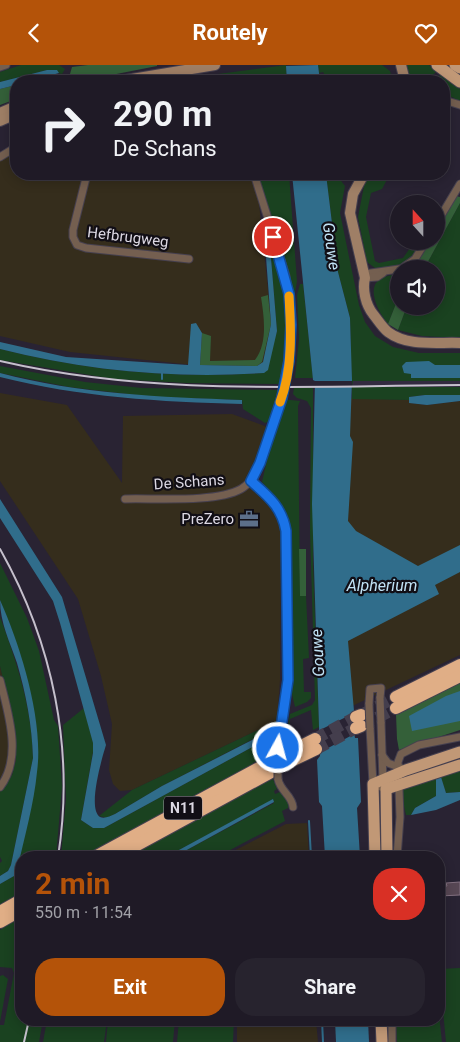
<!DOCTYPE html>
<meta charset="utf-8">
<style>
:root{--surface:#1f1a26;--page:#27232e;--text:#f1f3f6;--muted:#a1a1a7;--line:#3c3843;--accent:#b45309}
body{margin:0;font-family:Roboto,sans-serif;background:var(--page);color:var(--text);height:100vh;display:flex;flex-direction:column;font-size:19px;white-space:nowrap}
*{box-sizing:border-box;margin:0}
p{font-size:16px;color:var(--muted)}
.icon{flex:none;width:28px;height:28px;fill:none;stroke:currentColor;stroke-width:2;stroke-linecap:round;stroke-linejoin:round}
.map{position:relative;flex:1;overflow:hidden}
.side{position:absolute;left:15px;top:786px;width:430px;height:175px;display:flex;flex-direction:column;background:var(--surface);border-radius:20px;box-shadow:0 2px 12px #0003,0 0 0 1px var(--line)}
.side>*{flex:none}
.banner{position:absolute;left:10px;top:10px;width:440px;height:105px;border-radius:20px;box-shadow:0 2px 12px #0003,0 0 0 1px var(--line);background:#1f1a26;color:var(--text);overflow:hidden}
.needle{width:32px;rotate:339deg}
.buttons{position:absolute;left:390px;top:130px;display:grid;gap:10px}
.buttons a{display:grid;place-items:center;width:55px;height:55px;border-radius:50%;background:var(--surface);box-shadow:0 2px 12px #0003,0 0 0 1px var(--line);font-size:25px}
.pin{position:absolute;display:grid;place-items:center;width:42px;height:42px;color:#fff;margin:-21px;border:2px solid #fff;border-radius:50%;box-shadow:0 1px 5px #0007}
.me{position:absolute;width:55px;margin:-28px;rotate:7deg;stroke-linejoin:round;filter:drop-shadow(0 0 4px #0008)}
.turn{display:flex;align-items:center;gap:18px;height:105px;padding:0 20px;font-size:22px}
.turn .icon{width:65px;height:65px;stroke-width:2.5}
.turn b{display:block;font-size:35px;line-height:42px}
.round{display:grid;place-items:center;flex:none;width:52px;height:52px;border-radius:20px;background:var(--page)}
.head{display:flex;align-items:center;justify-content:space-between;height:85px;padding:0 20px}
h1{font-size:30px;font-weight:700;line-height:38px;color:var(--accent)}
.cta{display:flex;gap:10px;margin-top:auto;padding:10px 20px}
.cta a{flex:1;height:58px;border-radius:20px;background:var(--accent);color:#fff;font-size:20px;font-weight:700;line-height:58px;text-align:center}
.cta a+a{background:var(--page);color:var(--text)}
header{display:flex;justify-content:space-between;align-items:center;height:65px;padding:0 20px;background:var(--accent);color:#fff;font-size:22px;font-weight:700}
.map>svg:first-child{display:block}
</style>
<header><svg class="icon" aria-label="back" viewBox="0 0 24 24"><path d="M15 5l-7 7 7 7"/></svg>Routely<svg class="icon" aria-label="heart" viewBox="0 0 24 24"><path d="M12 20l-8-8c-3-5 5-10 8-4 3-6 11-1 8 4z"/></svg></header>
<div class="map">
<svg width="460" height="977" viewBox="0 0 460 977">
<rect width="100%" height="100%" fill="#292333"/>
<!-- built -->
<rect fill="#332b40" x="352" y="316" width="108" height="6"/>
<!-- industrial -->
<g fill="#352d1c">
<path d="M16 88V109H256L273 273 261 305 184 299 70 287 0 271V96Z"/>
<path d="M0 328 67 340 122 418 123 351 232 349 270 363 246 416 274 446 281 464 280 615 277 656 132 725 120 726 113 719 109 705 112 659 101 611 78 534 0 416Z"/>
<path d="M349 333 409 335 410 338 427 340 460 336V590L348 643 344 577Z"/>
<path d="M0 601 11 647 16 695 12 710 0 727Z"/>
<path d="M307 758 309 792H222L286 759Z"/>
<path d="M237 955H316L318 977H237Z"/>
</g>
<!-- green -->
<g fill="#1a4220">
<path d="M21 0H59L65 4 62 9 47 5 0 17V7Z"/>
<path d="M286 0 287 16H165Z"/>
<path d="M318 0H382L390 6 393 16H328L323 7 319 8Z"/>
<path d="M407 0H429L436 7 428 14 410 16Z"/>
<path d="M440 10 460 24V37L452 32H444V16H434Z"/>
<path d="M258 109H289L297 216 295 228 296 275 290 319H288C294 287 296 255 291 223 285 186 269 145 258 109Z"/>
<path d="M326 109H336L345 121 340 148 359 240 365 257 375 271 393 282 419 288H460V300L402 301 411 309V313H460V316H353L352 322H460V330H425L409 332V335L352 334 350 253 338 207Z"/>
<path d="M369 109H390L382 124 371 128 366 152 375 196 379 198 403 193 415 176H423C409 198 401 202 375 203L367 197 358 152 364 121Z"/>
<path d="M460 138V273L422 271 398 265 407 241H436V204H424Z"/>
<path d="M267 183H271C276 188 278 196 280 204 291 241 288 280 281 319L187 318 114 314 0 295V284C86 306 176 314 264 308L277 266 271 193 268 191Z"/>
<path d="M399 208V231L388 259C380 250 366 224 379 215 384 211 393 210 399 208Z"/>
<path d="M300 219H303L313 313H295L299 274 297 230Z"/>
<path d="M0 301 85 317 142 323 280 325 271 355 265 358 243 344 242 335 153 332 69 322 0 308Z"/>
<path d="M294 323H313V497L319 662 313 665 311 645 290 654 288 675 286 676 290 649 312 640 315 635 310 466 311 343 307 336 297 333 293 329Z"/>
<path d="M281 334 300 336 298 341 300 530 306 531 309 593 303 594 304 627H311V633L307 637 295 642 292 629 287 457 278 435 262 417Z"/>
<path d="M0 498 27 553 39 586 54 655 58 661 62 722 56 792H21V829L0 840V819L12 812 38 682 35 653 26 610 11 563 0 535Z"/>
<path d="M0 552C17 598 32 643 33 693L11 800 8 806 0 811V798L2 796 0 792V727L12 710 16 695 11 647 0 601Z"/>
<path d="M84 643 94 681 81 755 93 763H104L267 674 263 669 162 721 115 749 107 753 99 751 132 725 277 656 272 681 273 687 253 698 254 700 87 792H61L66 734 63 660Z"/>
<path d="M460 704V727L446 728 441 713 436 731 415 743 411 750H406L403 737V723Z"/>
<path d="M273 714 277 724 274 726 275 729 280 727C286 730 289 737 288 743L282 746 285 756 217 792H174L274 738 273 735 166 792H123L264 715 265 718Z"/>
<path d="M21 851V955H43L39 977H0V960H4L14 908 12 903 0 902V865Z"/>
<path d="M460 903V977H446L439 904Z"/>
<path d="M3 910 8 914 0 957V911Z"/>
<path d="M439 949 442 977H397L396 955H439Z"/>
<path d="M47 955H107L104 977H43Z"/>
<path d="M108 955H175L173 977H106Z"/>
<path d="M179 955H234L233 977H177Z"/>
</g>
<!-- forest -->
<g fill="#346039">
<path d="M88 0H157V1L81 16H30L62 9 63 11 70 9 72 2Z"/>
<path d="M16 20V34L0 40V24Z"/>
<path d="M456 131 460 132V138L424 204H413L429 176H436V165Z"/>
<path d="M268 230 271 259 262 297 257 301 200 300 202 268 211 271 210 296 255 295C268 278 264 252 261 232Z"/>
<path d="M399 231V241H407L398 265 388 259Z"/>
<path d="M299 484H306V531H300Z"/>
<path d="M460 618V665L399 685 397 674 396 649Z"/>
</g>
<!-- water -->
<g fill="#306d8b">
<path d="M318 0 320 16H287L286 1Z"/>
<path d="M47 5H57L59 8 30 16H16V20L0 24V17Z"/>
<path d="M292 109H326L338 207 350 253 352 315 350 371 353 377 348 456 356 466 418 501 460 480V507L435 520 439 529 348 576 354 646 353 662 355 673H358L361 737 357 743 360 792H325L322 741 319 737 317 695 320 691 319 662 312 439 315 316 313 315Z"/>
<path d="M268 191 271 193 277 266 268 305 264 308C176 314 86 306 0 284V277L66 292 188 300 191 259 196 258 202 268 200 300 257 301 263 297 271 259 266 192Z"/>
<path d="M429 296 435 300H460V313H411V309L404 308 402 301 406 297Z"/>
<path d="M0 308C79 329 161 332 242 335V339C161 337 79 332 0 312Z"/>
<path d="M425 330H460V336L427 340 409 338V332Z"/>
<path d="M0 434 62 532 106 680C102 693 87 744 100 752 105 754 110 751 115 749L162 721 264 669 267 674 104 763H93L81 755 93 688V678L60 558 53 536 0 453Z"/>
<path d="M0 535C21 582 44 656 37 707 34 738 25 770 18 801L14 811 0 819V811L8 806 11 800 33 693C32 660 26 629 17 598 10 577 0 558 0 535Z"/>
<path d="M460 626V656L412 666 409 651 446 631Z"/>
<path d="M441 712 446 728 460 727V735L436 745 411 750 415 743 436 731V714Z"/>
<path d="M273 734 274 737 174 792H166Z"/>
<path d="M335 955H368L369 977H336Z"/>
</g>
<!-- pier -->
<g fill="#292333">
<rect x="312" y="316" width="40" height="6"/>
<path d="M356 647V668L317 689 316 667Z"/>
</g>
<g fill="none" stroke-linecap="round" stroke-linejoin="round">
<!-- stream -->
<g stroke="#306d8b" stroke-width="2">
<path d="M162 314V307"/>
<path d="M309 756 311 792"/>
<path d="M322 955 323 977"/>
</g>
</g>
<!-- building -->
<path fill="#574754" stroke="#837180" d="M460 817V830L439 831V821H447L446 818Z"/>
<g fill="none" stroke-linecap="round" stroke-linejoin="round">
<!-- highway-tunnel -->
<g stroke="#443e4d" stroke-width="12" stroke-dasharray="12 6" stroke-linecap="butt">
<path d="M361 650 396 632"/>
<path d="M361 661 396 643"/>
<path d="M315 674 356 652"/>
<path d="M316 684 356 663"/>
</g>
<!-- street casing -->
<g stroke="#46404f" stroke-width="9">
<g id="street">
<path d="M0 2 6 0"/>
<path d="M444 35 460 40"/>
<path d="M0 92 16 82"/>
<path d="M87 109 73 165V172L77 180 86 183 189 194"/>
<path d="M436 159 460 119"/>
<path d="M401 204 415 194 426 176"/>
<path d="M364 209 399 204"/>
<path d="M365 213 377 212 383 208"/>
<path d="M251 415C268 431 282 442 286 466L288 615 278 683"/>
<path d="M125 434C155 433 216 438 241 424 258 414 262 392 268 375 286 319 297 271 286 211L254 109"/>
<path d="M0 615C8 648 23 692 0 722"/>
<path d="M369 639 370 624 381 623 380 633"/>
<path d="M381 657 383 716"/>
<path d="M370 663 373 719 386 724"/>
<path d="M382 690 388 698 401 703"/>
<path d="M278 714C280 726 292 730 293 742"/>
<path d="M397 792 400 752 398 697 401 689 419 680 460 672"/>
<path d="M392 955V977"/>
</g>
</g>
<!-- secondary casing -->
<g stroke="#46404f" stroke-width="12">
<g id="secondary">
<path d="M401 0 405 16"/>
<path d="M120 16 215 0"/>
<path d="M0 48 16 41"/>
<path d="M0 56 16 49"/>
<path d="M364 109 353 129 350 148 365 213C362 225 366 240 373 249 378 255 382 262 388 267 408 282 437 277 460 278"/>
</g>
</g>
<!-- primary casing -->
<g stroke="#46404f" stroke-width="13">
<g id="primary">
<path d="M437 0 460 17"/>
<path d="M455 0 460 3"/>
<path d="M375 792 373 719 406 705 460 687"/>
<path d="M387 792 386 724 460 700"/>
<path d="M381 955 382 977"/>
</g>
</g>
<!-- highway casing -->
<g stroke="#46404f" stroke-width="14">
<g id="highway">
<path d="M396 632 460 600"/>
<path d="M396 643 460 611"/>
<path d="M356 652 361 650"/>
<path d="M356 663 361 661"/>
<path d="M287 688 315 674"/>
<path d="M287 698 316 684"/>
<path d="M95 792 272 696"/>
<path d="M115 792 273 706"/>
<path d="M0 847 21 835"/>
<path d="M0 857 21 845"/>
</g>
</g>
<!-- street -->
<use href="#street" stroke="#745f50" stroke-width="7"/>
<!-- secondary -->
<use href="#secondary" stroke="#9f7f66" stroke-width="10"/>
<!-- primary -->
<use href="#primary" stroke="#c19876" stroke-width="11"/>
<!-- highway -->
<use href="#highway" stroke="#e0ae86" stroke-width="12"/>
<!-- rail -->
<g stroke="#c5c0cc" stroke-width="2">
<path d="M0 296C151 331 307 321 460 320"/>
<path d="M0 484C53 578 75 685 58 792"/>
<path d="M24 977 29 955"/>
</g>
<!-- street-bridge casing -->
<g stroke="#46404f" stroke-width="9" stroke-linecap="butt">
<g id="street-bridge">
<path d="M380 633 381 657"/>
<path d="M369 639 370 663"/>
<path d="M278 683V714"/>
</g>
</g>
<!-- street-bridge -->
<use href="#street-bridge" stroke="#745f50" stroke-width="7"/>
</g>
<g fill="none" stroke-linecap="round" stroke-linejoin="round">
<!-- route casing -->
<g stroke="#114b97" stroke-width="12">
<path id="route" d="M273 172 289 229 291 260 289 296 282 333 260 398 251 416C268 431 282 442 286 466L288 615 278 683"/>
</g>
<!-- route -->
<use href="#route" stroke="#1a73e8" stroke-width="9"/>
<!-- slow -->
<path stroke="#f59e0b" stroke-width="9" d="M280 337C293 305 291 265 289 231"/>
</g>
<!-- icons -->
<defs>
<g id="office-bare" transform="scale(1.5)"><path d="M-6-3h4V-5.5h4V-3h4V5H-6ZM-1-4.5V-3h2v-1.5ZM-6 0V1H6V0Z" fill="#5c6f8a" stroke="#110e15" stroke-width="2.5" paint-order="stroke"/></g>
</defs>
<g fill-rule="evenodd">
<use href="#office-bare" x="249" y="454"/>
</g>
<g text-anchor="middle" stroke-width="4.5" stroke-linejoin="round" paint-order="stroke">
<!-- shield labels -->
<rect fill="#110e15" stroke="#9f9ba5" stroke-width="1" x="164" y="731.5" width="38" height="23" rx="4"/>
<g font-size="14" font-weight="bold" fill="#dcd8e3">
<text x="183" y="748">N11</text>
</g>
<!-- street labels -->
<g font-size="15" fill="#dcd8e3" stroke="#110e15">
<text transform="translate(128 172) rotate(7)" y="5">Hefbrugweg</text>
<text transform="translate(189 417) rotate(-4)" y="5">De Schans</text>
</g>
<!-- poi labels -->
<g font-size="15" fill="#dcd8e3" stroke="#110e15" text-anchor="end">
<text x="234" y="459">PreZero</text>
</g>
<!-- water labels -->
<g font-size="16" font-style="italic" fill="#c0e2f5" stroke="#110e15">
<text transform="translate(332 181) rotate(82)" y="6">Gouwe</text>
<text x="382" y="526">Alpherium</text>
<text transform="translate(317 588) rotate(-93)" y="6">Gouwe</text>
</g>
</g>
</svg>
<div class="buttons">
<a><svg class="needle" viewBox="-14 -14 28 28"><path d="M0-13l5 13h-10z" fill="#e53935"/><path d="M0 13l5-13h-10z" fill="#a1a1a7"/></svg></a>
<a><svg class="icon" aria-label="sound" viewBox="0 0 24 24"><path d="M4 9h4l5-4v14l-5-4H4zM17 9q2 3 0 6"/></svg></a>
</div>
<div class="pin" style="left:273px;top:172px;background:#d93025"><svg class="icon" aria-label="arrive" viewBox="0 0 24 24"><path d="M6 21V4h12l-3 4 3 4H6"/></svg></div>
<svg class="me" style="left:278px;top:683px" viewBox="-20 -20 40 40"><circle r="17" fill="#1a73e8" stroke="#fff" stroke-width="3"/><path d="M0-11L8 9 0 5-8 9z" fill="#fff"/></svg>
<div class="banner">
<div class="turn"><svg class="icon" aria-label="right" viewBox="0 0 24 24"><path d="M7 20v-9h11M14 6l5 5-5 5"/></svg><div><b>290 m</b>De Schans</div></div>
</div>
<section class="side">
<div class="head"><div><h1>2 min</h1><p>550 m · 11:54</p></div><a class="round" style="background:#d93025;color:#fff"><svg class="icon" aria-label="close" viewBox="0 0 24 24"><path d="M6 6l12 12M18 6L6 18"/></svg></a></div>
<div class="cta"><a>Exit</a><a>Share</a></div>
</section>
</div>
